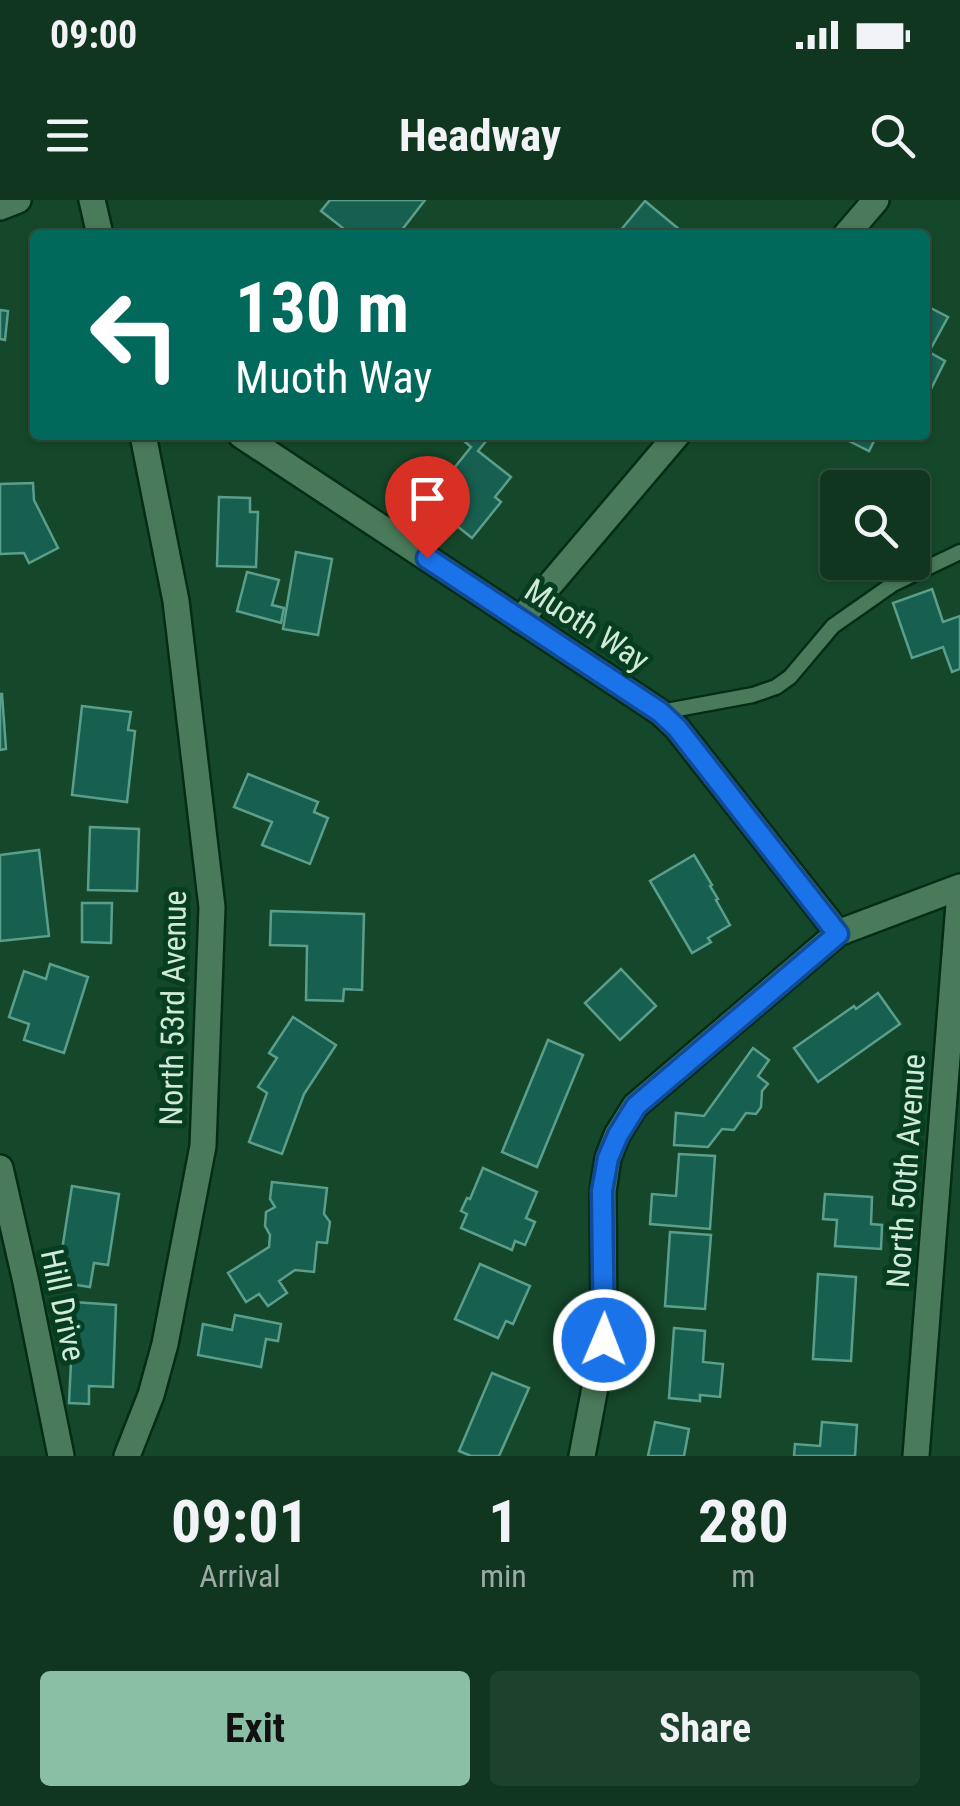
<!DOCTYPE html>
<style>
:root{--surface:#103620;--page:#1e412d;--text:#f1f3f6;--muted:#9caba5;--line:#30503e;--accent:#8abfa5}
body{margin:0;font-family:"Roboto Condensed",sans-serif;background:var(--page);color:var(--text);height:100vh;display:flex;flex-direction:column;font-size:38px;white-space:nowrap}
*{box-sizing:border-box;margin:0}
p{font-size:32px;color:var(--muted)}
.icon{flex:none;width:55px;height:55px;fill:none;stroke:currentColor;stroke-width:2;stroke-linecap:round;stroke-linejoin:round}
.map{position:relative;height:1256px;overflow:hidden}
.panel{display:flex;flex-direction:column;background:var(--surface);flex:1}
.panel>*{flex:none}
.banner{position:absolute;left:30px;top:30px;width:900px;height:210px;border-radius:10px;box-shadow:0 2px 8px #0004,0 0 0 2px var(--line);background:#00695c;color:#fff;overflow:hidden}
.controls{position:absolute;left:820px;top:270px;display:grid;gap:20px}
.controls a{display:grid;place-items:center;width:110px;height:110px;border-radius:10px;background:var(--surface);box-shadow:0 2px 8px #0004,0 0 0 2px var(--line);font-size:50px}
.pin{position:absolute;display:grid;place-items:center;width:85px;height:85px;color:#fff;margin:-102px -42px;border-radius:50% 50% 50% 0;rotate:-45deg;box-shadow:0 0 10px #0007}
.pin .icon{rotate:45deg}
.me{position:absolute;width:110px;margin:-55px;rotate:1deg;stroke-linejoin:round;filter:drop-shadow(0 0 8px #0008)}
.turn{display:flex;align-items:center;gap:35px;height:210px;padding:0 40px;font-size:45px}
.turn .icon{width:130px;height:130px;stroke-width:2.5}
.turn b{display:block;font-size:70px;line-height:85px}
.eta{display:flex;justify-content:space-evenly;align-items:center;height:170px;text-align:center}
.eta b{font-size:60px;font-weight:700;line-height:70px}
.button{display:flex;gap:20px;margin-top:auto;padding:20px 40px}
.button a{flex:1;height:115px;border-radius:10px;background:var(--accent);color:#111;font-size:40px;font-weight:700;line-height:115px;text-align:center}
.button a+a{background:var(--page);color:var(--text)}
.status{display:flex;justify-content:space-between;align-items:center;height:70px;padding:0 50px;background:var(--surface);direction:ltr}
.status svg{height:28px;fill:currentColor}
header{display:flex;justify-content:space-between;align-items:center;height:130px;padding:0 40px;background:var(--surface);font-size:45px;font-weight:700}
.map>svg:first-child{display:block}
</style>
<div class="status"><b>09:00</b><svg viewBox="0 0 49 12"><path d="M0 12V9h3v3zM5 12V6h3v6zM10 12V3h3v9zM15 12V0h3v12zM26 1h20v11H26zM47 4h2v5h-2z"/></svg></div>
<header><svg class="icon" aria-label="menu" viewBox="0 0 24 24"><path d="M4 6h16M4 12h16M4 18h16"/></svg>Headway<svg class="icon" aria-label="search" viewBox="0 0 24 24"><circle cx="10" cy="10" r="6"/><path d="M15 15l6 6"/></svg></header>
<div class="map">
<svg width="960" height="1256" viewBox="0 0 960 1256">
<rect width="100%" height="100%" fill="#15482a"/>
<!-- building -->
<g fill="#176050" stroke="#5b9e8c" stroke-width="2.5">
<path d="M330 0H425L398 35H345L348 32 321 11Z"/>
<path d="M645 1 686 35H625L620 31Z"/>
<path d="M925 105 948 117 929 152 945 161 930 191 925 188Z"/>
<path d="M0 110 8 111 5 140 0 139Z"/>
<path d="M457 235H491L478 251 511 277 495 297 501 302 472 338 427 302 471 247Z"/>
<path d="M837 235H877L869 251Z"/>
<path d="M33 283 34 300 58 348 29 363 24 353 0 354V284Z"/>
<path d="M219 297 250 298V312H258L256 367 217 366Z"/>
<path d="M296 352 332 359 318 435 283 429Z"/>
<path d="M247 372 279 380 272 405 284 408 281 423 237 411Z"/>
<path d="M932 389 943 422 960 416V469L952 472 943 447 912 458 893 403Z"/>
<path d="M0 494H2L6 549 0 550Z"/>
<path d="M82 506 131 512 128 530 135 531 127 602 72 595Z"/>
<path d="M248 574 318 602 314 612 328 618 310 664 262 645 272 622 234 607Z"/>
<path d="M90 627 139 629 137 691 88 690Z"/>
<path d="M39 650 49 736 0 741V655Z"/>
<path d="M694 655 712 685 710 686 718 699 716 700 730 725 708 738 711 742 692 753 650 681Z"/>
<path d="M82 703H112L111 743 82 742Z"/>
<path d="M271 711 364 714 362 790 344 789 343 801 306 800 307 746 270 745Z"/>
<path d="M50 764 88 777 64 853 24 840 29 824 9 817 24 771 46 779Z"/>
<path d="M621 769 656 806 620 840 585 803Z"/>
<path d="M878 793 900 824 818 882 794 848 854 806 856 809Z"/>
<path d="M293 817 336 845 304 894 282 954 249 942 267 893 258 887 277 858 269 853Z"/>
<path d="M548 840 583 855 537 967 502 952Z"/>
<path d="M753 848 769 860 758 876 768 884 762 891 761 907 756 914 746 913 734 930 722 929 708 947 674 945 676 913 704 916Z"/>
<path d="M679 954 715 956 710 1029 650 1024 652 994 676 996Z"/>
<path d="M483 968 537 992 526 1018 535 1022 525 1045 515 1041 512 1050 461 1028 467 1014 461 1011 467 998 470 999Z"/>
<path d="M272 982 327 988 324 1014 330 1022 327 1043 317 1042 314 1072 295 1070 279 1081 287 1093 268 1106 259 1094 246 1102 228 1073 269 1047 270 1035 265 1026 266 1012 275 1007 270 999Z"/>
<path d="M72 986 119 994 108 1065 94 1063 90 1087 57 1082Z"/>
<path d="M825 994 872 997 871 1024 882 1025 881 1049 835 1046 837 1020 823 1019Z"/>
<path d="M670 1032 711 1035 705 1109 665 1106Z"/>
<path d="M480 1064 530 1086 513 1124 506 1121 498 1138 455 1119Z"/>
<path d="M818 1074 856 1077 851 1161 813 1159Z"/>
<path d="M74 1102 116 1105 113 1187 89 1186V1204L69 1203Z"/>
<path d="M235 1115 281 1124 278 1141 266 1139 261 1167 198 1155 203 1124 232 1130Z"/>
<path d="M674 1128 705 1131 703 1162 723 1164 720 1197 700 1195V1201L669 1198Z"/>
<path d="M492 1173 529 1188 499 1256H471L459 1251Z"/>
<path d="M655 1222 689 1229 684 1256H648Z"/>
<path d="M822 1222 857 1225 855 1256H794L795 1244 820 1246Z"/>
</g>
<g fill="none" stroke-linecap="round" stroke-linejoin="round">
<!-- lane casing -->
<g stroke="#052c16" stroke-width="19">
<path id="lane" d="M661 512 753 495 776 487 790 477 833 426 893 384 960 352"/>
</g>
<!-- street casing -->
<g stroke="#052c16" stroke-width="30">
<g id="street">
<path d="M846 35 876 0"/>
<path d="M241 235 660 512 677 528 838 733"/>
<path d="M520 420 677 235"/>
<path d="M0 968 26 1082 61 1256"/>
<path d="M582 1256 604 1140 603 991 608 958 617 935 635 906 838 733 960 687"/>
<path d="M916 1256 960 691"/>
</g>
</g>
<!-- secondary casing -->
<g stroke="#052c16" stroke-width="30">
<g id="secondary">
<path d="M92 0 100 35"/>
<path d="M0 7 18 0"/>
<path d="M127 1256 151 1195 165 1144 203 946 212 707 176 401 143 235"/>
</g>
</g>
<!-- lane -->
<use href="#lane" stroke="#497a59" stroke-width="14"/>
<!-- street -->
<use href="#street" stroke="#497a59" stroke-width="25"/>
<!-- secondary -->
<use href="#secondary" stroke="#497a59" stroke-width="25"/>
</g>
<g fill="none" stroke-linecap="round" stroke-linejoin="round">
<!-- route casing -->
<g stroke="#114b97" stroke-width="25">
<path id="route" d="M427 358 660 512 677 528 838 734 636 906 618 935 608 958 602 991 604 1140"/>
</g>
<!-- route -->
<use href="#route" stroke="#1a73e8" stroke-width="18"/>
</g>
<g text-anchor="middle" stroke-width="10" stroke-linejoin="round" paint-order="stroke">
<!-- street labels -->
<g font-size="32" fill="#d1ebd8" stroke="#073d20">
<text transform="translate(587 425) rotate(33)" y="11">Muoth Way</text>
<text transform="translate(173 808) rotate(-89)" y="11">North 53rd Avenue</text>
<text transform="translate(906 971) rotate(-86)" y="11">North 50th Avenue</text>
<text transform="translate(63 1105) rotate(78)" y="11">Hill Drive</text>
</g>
</g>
</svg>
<div class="controls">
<a><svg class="icon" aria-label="search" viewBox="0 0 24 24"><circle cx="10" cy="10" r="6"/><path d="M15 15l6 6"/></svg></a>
</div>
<div class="pin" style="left:427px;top:358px;background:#d93025"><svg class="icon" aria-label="arrive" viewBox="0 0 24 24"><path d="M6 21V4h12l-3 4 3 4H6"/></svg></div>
<svg class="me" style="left:604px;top:1140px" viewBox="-20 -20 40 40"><circle r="17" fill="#1a73e8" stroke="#fff" stroke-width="3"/><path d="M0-11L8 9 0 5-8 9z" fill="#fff"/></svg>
<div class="banner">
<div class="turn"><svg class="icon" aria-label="left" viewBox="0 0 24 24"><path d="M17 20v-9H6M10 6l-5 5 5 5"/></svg><div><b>130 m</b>Muoth Way</div></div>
</div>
</div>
<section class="panel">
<div class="eta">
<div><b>09:01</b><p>Arrival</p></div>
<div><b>1</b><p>min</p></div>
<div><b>280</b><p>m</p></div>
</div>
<div class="button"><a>Exit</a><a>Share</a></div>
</section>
